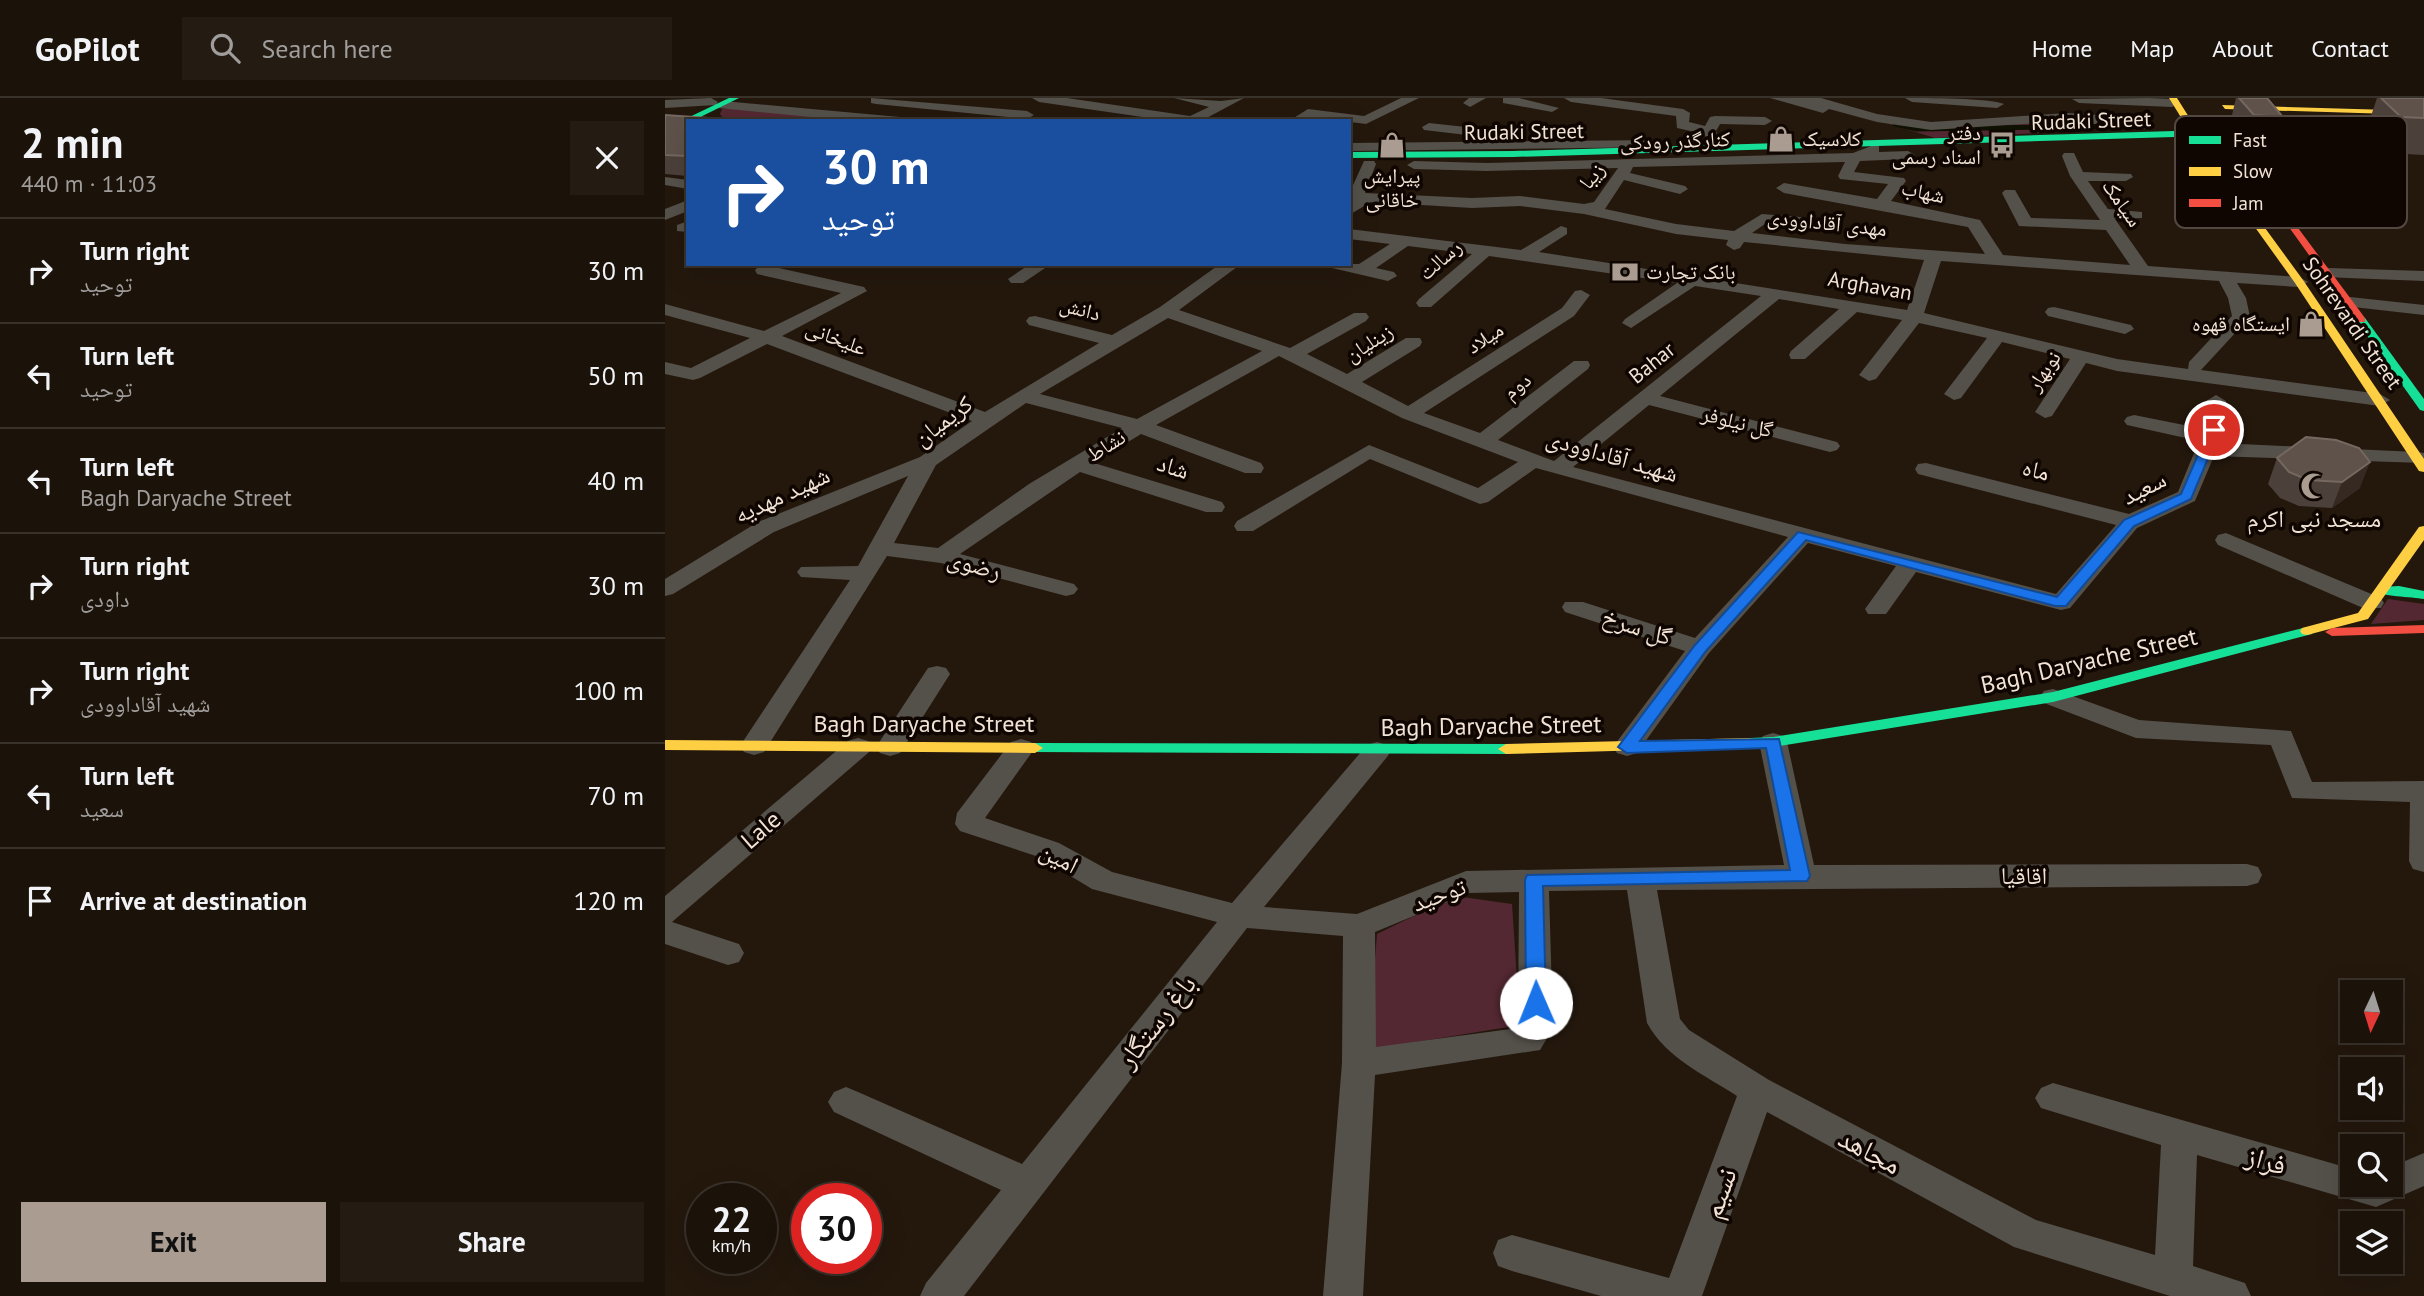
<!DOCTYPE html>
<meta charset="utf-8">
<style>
:root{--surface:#1b120a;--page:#241b13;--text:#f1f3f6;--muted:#a09e9c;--line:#39322b;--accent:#aa9c90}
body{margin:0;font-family:"PT Sans","Noto Naskh Arabic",sans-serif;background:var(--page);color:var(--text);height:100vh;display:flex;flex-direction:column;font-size:26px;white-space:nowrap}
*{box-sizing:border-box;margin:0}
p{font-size:23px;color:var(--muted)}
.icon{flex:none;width:38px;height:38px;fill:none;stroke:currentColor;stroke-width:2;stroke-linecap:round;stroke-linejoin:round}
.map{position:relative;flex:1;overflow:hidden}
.panel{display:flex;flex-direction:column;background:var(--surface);width:665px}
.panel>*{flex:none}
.banner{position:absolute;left:21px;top:21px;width:665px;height:147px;border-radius:0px;box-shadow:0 7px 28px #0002,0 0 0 2px var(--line);background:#1a4fa0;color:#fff;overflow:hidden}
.needle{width:46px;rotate:184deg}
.buttons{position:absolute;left:1675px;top:882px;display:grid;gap:14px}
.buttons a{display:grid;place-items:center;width:63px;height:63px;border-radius:0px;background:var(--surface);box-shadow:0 7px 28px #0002,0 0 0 2px var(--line);font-size:35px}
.speed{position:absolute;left:21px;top:1085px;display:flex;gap:14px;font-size:35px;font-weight:700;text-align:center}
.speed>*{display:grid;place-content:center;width:91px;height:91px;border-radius:50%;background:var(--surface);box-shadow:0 7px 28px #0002,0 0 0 2px var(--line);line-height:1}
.speed small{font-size:18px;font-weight:400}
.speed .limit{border:10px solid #d22;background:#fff;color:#111}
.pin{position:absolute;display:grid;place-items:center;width:60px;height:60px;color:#fff;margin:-30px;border:4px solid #fff;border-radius:50%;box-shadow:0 2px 7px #0007}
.me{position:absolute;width:77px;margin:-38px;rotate:359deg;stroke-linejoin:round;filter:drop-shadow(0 0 5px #0008)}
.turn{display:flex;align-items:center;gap:24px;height:147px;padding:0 21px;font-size:32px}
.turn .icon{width:91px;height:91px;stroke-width:2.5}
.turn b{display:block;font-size:49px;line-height:60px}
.round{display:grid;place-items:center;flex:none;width:74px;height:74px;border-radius:0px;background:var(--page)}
.summary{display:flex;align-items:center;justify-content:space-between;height:119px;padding:0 21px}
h1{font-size:42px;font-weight:800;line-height:52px}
.button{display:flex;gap:14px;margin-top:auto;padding:14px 21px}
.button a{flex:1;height:80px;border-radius:0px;background:var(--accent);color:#111;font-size:28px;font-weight:800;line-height:80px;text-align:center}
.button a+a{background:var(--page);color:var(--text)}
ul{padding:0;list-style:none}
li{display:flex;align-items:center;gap:21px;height:105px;padding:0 21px;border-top:2px solid var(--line)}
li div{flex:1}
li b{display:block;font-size:26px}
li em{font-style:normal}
header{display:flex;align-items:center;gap:42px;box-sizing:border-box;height:98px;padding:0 35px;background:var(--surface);border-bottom:2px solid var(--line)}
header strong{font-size:33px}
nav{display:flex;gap:38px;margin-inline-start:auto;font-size:24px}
.search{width:490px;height:63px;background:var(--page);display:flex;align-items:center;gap:18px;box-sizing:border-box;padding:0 24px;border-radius:0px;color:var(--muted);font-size:26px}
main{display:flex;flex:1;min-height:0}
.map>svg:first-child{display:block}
</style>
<header>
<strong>GoPilot</strong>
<div class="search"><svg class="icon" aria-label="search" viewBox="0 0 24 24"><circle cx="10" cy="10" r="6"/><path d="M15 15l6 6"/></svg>Search here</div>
<nav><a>Home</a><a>Map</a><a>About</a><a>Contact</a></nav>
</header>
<main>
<section class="panel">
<div class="summary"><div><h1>2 min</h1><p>440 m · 11:03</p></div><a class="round"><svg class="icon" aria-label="close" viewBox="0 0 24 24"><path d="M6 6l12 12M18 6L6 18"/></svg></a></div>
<ul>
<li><svg class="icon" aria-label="right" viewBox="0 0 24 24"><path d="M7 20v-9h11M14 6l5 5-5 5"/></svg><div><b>Turn right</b><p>توحید</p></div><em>30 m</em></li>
<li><svg class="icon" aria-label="left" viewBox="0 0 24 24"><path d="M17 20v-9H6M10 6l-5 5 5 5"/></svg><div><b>Turn left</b><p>توحید</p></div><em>50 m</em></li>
<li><svg class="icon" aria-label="left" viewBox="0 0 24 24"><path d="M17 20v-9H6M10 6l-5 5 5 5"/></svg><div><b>Turn left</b><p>Bagh Daryache Street</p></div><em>40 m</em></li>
<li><svg class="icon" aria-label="right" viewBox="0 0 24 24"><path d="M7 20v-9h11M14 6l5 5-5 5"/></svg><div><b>Turn right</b><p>داودی</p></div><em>30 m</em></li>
<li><svg class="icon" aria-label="right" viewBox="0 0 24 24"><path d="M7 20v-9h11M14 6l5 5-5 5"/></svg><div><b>Turn right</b><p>شهید آقاداوودی</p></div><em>100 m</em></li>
<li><svg class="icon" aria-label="left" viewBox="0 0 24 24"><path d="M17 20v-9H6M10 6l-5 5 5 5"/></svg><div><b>Turn left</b><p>سعید</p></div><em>70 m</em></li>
<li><svg class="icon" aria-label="arrive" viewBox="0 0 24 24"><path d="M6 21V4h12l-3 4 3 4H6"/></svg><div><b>Arrive at destination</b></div><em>120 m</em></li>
</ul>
<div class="button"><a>Exit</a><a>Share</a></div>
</section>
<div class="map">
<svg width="1759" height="1198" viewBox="0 0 1759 1198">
<rect width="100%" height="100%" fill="#24180d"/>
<!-- green -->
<g fill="#542832">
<path d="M66 10 150 18 148 23 58 20 55 16 57 11Z"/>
<path d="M1189 15 1254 28 1360 21 1454 26 1413 33 1270 40Z"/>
<path d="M1723 501 1759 506V522L1706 526Z"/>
<path d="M790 798 847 806 855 927 703 952 712 836Z"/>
</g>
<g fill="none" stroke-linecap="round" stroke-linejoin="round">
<!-- stream -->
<path stroke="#0e1102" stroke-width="5" d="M1230 26 1252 31 1467 28"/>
<!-- street -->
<g fill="#54504a" fill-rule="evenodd">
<path d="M46 0 53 4 51 7 0 10V2Z"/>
<path d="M206 0 362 13 369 17 362 21 211 6 206 5Z"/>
<path d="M367 0H402L525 18 544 9 509 0 556 3 579 0 536 23H505L374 4Z"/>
<path d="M736 0H754L701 26 646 19 640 23H624L643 11 699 18Z"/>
<path d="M804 0H821L805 9 798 5Z"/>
<path d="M838 0H854L894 10 887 14 838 5Z"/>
<path d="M899 0H936L1018 11 1025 15 1024 24 1040 28 1045 19 1050 18 1100 19 1107 23 1100 27 1055 26 1051 33 1058 45 1051 49 1046 48 1039 36 1012 30 1011 18 906 4Z"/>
<path d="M1105 0H1156L1212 16 1266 24 1403 15 1452 18 1486 27 1479 31 1403 23 1266 32 1212 24 1164 11 1158 15Z"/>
<path d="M1240 0C1261 0 1325 0 1339 6L1332 10 1247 4Z"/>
<path d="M1483 0 1507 1 1514 5 1507 9 1414 5 1407 1Z"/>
<path d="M58 3 235 19 242 23H187L53 10 51 7Z"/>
<path d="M764 25 819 31 826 35 819 39 759 32 757 29Z"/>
<path d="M994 42 1001 46 999 49 684 53V45Z"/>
<path d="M1209 47 1214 48V54L1243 53 1250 57 1243 61 1195 63 1189 74 1239 80 1241 83 1226 103 1315 122 1338 157 1465 167 1441 132 1354 128 1337 95 1340 92H1350L1366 120 1435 122 1405 78 1397 58 1399 55H1409L1418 74 1466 76 1468 79 1461 83H1423L1443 111 1477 114V120L1450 121 1483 168 1634 179 1643 184 1634 189 1572 185 1581 200 1585 219 1536 272 1715 296 1725 302 1715 308 1452 273 1421 265 1387 318 1380 320 1370 314 1405 261 1337 244 1296 300 1289 302 1279 296 1322 240 1254 225 1211 281 1204 283 1194 277 1237 222 1192 214 1140 261H1126L1124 257 1126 253 1174 211 1114 201 995 298 1172 344 1175 348 1172 352 1165 354 984 307 908 369 1391 496 1451 427 1253 376 1250 371 1253 366 1261 365 1464 416 1513 394 1534 343 1462 327 1459 323 1462 319 1469 317 1539 331 1541 303 1551 297 1561 303 1559 332 1554 345 1752 354 1759 355V365L1549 358 1530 403 1472 430 1405 510 1396 512 1251 474 1221 516H1203L1200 511 1231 468 1143 445 1044 555 972 655 962 658 952 655 948 649 1020 553 900 514 897 509 900 504H918L1030 540 1123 439 871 370 823 404 815 406 705 361 588 433H572L569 428 572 423 704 347 813 390 853 364 737 320 614 258 491 327 596 365 599 370 596 375H580L476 336 429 365 557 404 560 409 557 414H541L415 374 295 456 409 486 413 491 409 496 401 498 276 465 222 458 99 654 89 657 79 654 75 648 185 482 136 479 132 474 136 469 193 468 243 378 109 434 8 496 0 498V481L93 424 255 359 307 323 102 246 35 280 28 282 0 276V264L26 270 85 240 0 217V206L99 233 176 195 92 176 90 172 96 166H118L114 170 199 189 202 193 117 238 320 314 434 245 364 227 361 223 364 219 370 218 447 237 495 209 555 166H576L514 212 625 250 689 215H701L704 219 701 223 642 256 682 276 741 240H755L757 244 755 248 697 284 743 308 897 210 910 193 916 192 925 197 909 218 759 315 815 335 909 263H923L925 267 923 271 833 342 889 363 1096 198 1030 188 966 230 957 225 960 221 1012 185 824 158 766 209H754L751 205 754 201 807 156 743 148 711 170 729 174 732 178 723 183 667 170 665 166H694L725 146 684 141V131L856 152 896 128 902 130V136L874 154 1242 212 1259 162 1079 144 1075 150 1069 152 1061 147 1063 142 1011 136 919 116 855 108 807 110 706 104 684 117V96L699 63H709L711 66 700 95 807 100 855 98 919 106 929 104 953 70 822 73 749 71 742 67 749 63 822 65 1188 55ZM1180 64 1173 78 1175 81 1223 86 1212 101 1119 85 1111 90 1119 95 1303 129 1320 156 1180 146 1087 135 1100 126 1141 127V121L1135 119 1097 116 1069 133 1011 126 940 111 959 82 1015 96 1023 91 1020 88 965 75 968 69ZM1276 163 1554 183 1563 200 1567 218 1524 264 1523 271 1452 261 1259 215ZM503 220 597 253 472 321 375 296ZM361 305 457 330 364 386 273 450 229 445 271 367Z"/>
<path d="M0 79 23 82V91L0 87Z"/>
<path d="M23 102V113L0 122V111Z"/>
<path d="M23 123V134L12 133V127Z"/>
<path d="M365 166H386L358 185H346L343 181Z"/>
<path d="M1664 170 1759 173V183L1658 179 1656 175 1658 171Z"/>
<path d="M1685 199 1759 207V217L1679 208 1676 204 1679 200Z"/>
<path d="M1389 209 1466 227 1469 231 1460 236 1383 218 1380 214 1383 210Z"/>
<path d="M1561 435 1716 500 1719 505 1716 510H1698L1553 447 1550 442 1553 437Z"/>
<path d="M272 568 281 570 285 576 235 655 225 658 215 655 211 649 215 643 263 570Z"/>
<path d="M1388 591 1474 622 1626 633 1647 684 1759 683V774L1748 771 1744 763 1745 704 1627 700 1606 647 1471 640 1379 605 1375 599 1379 593Z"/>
<path d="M1108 635 1118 638 1122 644 1149 767 1582 766 1593 769 1597 777 1593 785 1582 788 992 792 1015 921 1024 932 1104 982 1371 1122 1490 1157 1496 1047 1376 1010 1370 1000 1376 990 1388 985 1687 1071V1087H1726V1069L1759 1055V1088L1711 1109 1532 1057 1528 1168 1580 1185 1586 1198H1505L1349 1149 1102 1014 1037 1198H936L847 1173 833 1168 828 1155 833 1142 847 1137 1004 1180 1072 998C1040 977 1001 960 982 925L962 792 884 793 888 930 875 952 710 977 698 1198H658L677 965 678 838 582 830 299 1198H255L261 1185 336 1092 169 1014 163 1004 169 994 181 989 193 994 357 1066 552 824 427 791 374 759 295 733 290 726 292 715 346 644 356 641 366 644 370 650 320 720 394 745 447 774 567 805 702 647 712 644 722 647 726 653 722 659 599 809 692 816 801 773 1119 767 1094 644 1098 638ZM854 794 853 930 711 949 710 834 804 795Z"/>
<path d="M193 640 203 643 207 649 203 655 7 824 74 846 79 855 74 864 63 867 0 846V798L183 643Z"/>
</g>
<!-- fast -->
<g fill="#16e098" fill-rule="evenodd">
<path d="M64 0H74L19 27 12 25Z"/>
<path d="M1509 33 1564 36 1568 39 1564 42 1509 39 848 59 684 60V54L848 53Z"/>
<path d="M1692 220H1700L1759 301V313L1755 312 1691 222Z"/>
<path d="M1734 488 1759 493V501C1747 499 1715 498 1709 493L1716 489Z"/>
<path d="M1642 529 1647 530 1649 533 1647 536 1388 604 1108 649 1085 650 1077 645 1085 640 1108 639 1388 594Z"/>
<path d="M370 645 841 646 849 651 841 656 364 654 362 650 364 646Z"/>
</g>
<!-- slow -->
<g fill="#ffcf43" fill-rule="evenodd">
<path d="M1504 0H1512L1554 67 1638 182 1759 361V374L1754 373 1630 185 1546 68Z"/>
<path d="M1557 7 1759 13V17L1560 11Z"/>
<path d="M1759 428V442L1703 521 1642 537 1637 536 1635 533 1637 530 1693 515 1754 429Z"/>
<path d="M1085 640 1093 645 1091 649 841 656 833 651 841 646Z"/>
<path d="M0 642 370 645 378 650 370 655 0 652Z"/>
</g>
<!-- jam -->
<g fill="#f24e42" fill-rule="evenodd">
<path d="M1549 17 1700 220V224H1692L1545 19Z"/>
<path d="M1759 527V535L1667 538 1660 534 1667 530Z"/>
</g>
</g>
<!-- wall -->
<g fill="#4c403a">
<path d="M1571 0H1602L1618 19 1612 38 1583 37 1567 17Z"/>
<path d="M1712 0H1759V57L1723 55 1701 33Z"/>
<path d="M0 17 23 23V78L0 76Z"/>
<path d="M1612 360 1695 390 1667 410 1634 408 1615 400 1603 386Z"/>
</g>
<!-- shaded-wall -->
<path fill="#352921" d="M1705 364 1695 390 1667 410 1677 384Z"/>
<!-- building -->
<g fill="#5e524b" stroke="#756860" stroke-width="2">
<path d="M1574 0H1602L1618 19 1589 17Z"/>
<path d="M1716 0H1759V20L1736 19Z"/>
<path d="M0 17 87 23H23V58L0 57Z"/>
<path d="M115 21 149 23H112Z"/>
<path d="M1641 339 1671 342 1694 350 1705 364 1677 384 1643 382 1624 374 1612 360Z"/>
</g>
<!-- route -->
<path fill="#1a73e8" stroke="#114b97" stroke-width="2" d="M1545 329 1555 332 1526 401 1469 428 1401 508H1390L1141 442 1041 553 975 643 1114 641 1145 778 1142 783 878 788 881 905 878 911H864L861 905 860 782 862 777 1125 772 1101 650 962 655 953 649 1030 547 1133 434 1392 499 1459 422 1516 396Z"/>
<!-- icons -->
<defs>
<g id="shop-bare" transform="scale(2.1)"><path d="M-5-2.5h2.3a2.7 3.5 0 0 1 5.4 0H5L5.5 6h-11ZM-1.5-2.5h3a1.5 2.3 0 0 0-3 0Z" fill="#aa9c90" stroke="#0f0601" stroke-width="2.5" paint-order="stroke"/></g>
<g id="bus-bare" transform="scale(2.1)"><path d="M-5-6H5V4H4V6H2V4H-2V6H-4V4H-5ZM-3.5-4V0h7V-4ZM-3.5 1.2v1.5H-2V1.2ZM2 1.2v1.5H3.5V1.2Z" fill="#aa9c90" stroke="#0f0601" stroke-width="2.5" paint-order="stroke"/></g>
<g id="bank-bare" transform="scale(2.1)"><path d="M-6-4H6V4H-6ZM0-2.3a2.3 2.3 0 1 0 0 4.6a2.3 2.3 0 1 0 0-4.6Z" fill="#aa9c90" stroke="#0f0601" stroke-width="2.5" paint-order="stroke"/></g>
<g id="mosque-bare" transform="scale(2.1)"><path d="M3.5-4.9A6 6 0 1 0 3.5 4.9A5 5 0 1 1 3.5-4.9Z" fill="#aa9c90" stroke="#0f0601" stroke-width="2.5" paint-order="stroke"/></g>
</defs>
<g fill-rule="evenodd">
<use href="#shop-bare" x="1116" y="41"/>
<use href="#shop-bare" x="727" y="47"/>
<use href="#bus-bare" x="1337" y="47"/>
<use href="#bank-bare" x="960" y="174"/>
<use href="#shop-bare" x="1646" y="226"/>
<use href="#mosque-bare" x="1649" y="388"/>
</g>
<g text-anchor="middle" stroke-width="7" stroke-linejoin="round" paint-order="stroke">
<!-- far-street labels -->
<g font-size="21" fill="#f2e3d6" stroke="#0f0601">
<text transform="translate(1426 23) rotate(-2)" y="7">Rudaki Street</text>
<text transform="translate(859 34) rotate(-1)" y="7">Rudaki Street</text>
<text transform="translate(1010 43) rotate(-2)" y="7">کنارگذر رودکی</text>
<text transform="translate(927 78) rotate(-51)" y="7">زیبا</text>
<text transform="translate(1258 94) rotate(12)" y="7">شهاب</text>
<text transform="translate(1457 105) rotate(55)" y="7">سیامک</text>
<text transform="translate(1162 125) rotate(6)" y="7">مهدی آقاداوودی</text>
<text transform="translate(775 162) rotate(-41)" y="7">رسالت</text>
<text transform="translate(1205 188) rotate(10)" y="7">Arghavan</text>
<text transform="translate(415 211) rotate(14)" y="7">دانش</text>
<text transform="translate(1687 225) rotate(55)" y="7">Sohrevardi Street</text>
<text transform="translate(171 240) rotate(21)" y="7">علیخانی</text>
<text transform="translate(820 240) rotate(-33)" y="7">میلاد</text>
<text transform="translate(704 245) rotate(-32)" y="7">زینلیان</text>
<text transform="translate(987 265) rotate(-39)" y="7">Bahar</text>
<text transform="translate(1379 273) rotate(-56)" y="7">نوبهار</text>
<text transform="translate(852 288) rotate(-38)" y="7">دوم</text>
<text transform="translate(1072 324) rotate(14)" y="7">گل نیلوفر</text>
<text transform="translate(441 348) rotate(-32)" y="7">نشاط</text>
</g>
<!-- far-poi labels -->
<g font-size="21" fill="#f2e3d6" stroke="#0f0601" text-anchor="end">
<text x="1316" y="42">دفتر<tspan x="1316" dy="24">اسناد رسمی</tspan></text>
<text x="1137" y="48" text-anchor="start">کلاسیک</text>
<text x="727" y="85" text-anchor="middle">پیرایش<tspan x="727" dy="24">خاقانی</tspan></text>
<text x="981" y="181" text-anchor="start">بانک تجارت</text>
<text x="1625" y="233">ایستگاه قهوه</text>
</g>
<!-- street labels -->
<g font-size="24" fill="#f2e3d6" stroke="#0f0601">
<text transform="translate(278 323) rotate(-37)" y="8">کریمیان</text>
<text transform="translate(947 358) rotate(16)" y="8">شهید آقاداوودی</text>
<text transform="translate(508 369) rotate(17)" y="8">شاد</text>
<text transform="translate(1371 372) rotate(14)" y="8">ماه</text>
<text transform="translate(1479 390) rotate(-27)" y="8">سعید</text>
<text transform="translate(117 397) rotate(-25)" y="8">شهید مهدیه</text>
<text transform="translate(309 467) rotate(15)" y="8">رضوی</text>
<text transform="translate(972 529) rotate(18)" y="8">گل سرخ</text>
<text transform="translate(1424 563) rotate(-13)" y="8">Bagh Daryache Street</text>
<text x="259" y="634">Bagh Daryache Street</text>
<text transform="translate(826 628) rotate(-1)" y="8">Bagh Daryache Street</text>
<text transform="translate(96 732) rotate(-41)" y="8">Lale</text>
<text transform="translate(394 760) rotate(27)" y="8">امین</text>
<text x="1359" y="786">اقاقیا</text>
<text transform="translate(774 797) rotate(-20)" y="8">توحید</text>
</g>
<!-- poi labels -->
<g font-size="24" fill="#f2e3d6" stroke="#0f0601">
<text x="1649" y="429">مسجد نبی اکرم</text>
</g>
<!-- near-street labels -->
<g font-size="28" fill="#f2e3d6" stroke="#0f0601">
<text transform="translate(491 923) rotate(-52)" y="10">باغ رستگار</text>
<text transform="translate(1205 1053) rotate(28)" y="10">مجاهد</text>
<text transform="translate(1601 1062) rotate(16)" y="10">فراز</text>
<text transform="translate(1054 1095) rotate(-70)" y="10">نسیم</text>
</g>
</g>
<!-- legend -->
<rect x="1510" y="18" width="232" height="112" rx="10" fill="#0f0601" stroke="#534841" stroke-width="2"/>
<rect x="1524" y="38" width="32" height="8" fill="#16e098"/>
<rect x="1524" y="69" width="32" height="9" fill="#ffcf43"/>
<rect x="1524" y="101" width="32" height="8" fill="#f24e42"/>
<g font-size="19" fill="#f2e3d6">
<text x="1568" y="49">Fast</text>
<text x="1568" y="80">Slow</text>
<text x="1568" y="112">Jam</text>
</g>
</svg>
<div class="buttons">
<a><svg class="needle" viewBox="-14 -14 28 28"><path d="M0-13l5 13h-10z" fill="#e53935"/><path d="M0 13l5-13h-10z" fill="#a09e9c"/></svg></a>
<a><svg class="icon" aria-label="sound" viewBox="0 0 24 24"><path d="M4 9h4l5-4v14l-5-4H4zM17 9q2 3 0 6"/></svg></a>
<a><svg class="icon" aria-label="search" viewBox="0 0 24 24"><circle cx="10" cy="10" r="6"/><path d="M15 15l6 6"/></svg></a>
<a><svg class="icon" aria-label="layers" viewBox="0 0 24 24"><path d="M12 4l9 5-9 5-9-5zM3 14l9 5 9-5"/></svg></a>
</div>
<div class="speed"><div>22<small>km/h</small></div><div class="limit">30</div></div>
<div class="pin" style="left:1549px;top:332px;background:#d93025"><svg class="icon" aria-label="arrive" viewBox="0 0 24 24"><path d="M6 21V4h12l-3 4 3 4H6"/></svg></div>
<svg class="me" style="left:871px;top:905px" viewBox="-20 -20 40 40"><circle r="19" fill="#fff"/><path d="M0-13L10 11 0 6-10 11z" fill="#1a73e8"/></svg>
<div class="banner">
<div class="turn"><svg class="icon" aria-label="right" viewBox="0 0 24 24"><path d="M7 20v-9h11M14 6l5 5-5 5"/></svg><div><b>30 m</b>توحید</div></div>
</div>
</div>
</main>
